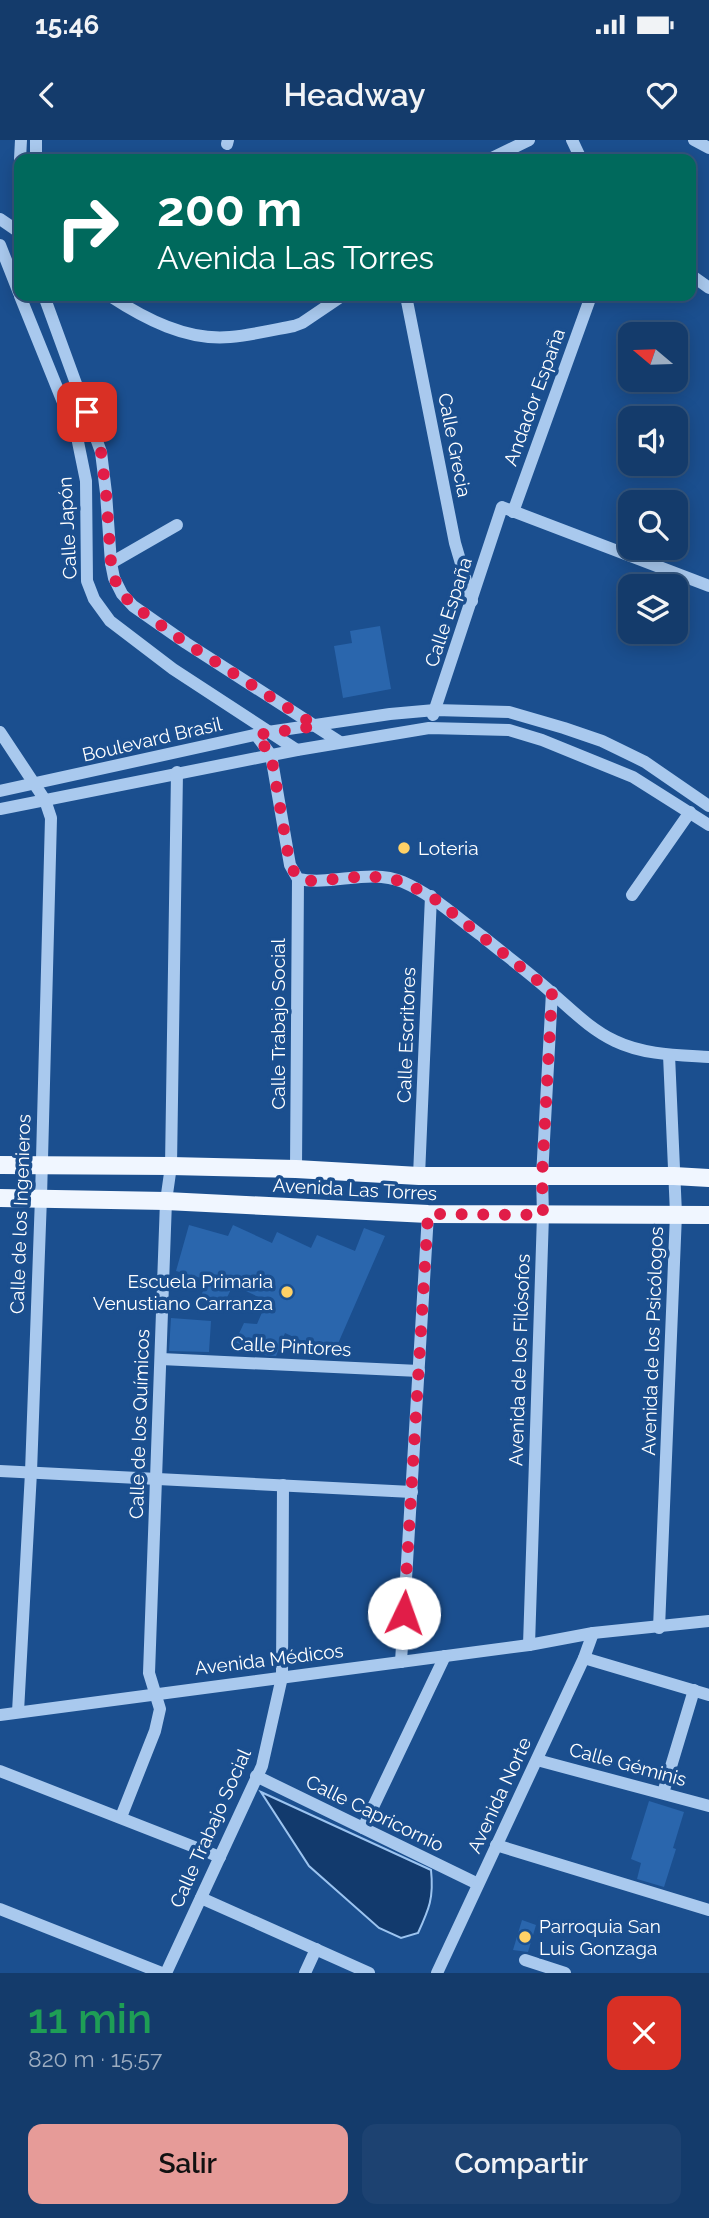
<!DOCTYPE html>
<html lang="es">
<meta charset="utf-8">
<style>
:root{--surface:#143b6b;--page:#1d4271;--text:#f1f3f6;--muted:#9dadc1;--line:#33557e;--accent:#e69b98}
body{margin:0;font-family:Raleway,sans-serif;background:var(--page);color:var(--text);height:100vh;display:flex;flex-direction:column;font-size:26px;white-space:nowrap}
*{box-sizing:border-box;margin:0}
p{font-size:23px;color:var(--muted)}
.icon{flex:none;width:38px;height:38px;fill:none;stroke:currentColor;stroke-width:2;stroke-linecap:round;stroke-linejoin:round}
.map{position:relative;height:1833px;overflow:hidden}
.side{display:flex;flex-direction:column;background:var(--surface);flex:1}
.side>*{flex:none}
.banner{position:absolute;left:14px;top:14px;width:682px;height:147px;border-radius:14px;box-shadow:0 4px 18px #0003,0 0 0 2px var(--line);background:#00695c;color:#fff;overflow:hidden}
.needle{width:46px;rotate:289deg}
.tools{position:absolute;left:618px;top:182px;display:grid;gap:14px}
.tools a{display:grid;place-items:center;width:70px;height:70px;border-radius:14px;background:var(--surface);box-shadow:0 4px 18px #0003,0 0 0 2px var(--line);font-size:35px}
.pin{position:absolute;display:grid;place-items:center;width:60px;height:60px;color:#fff;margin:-30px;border-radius:14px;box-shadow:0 4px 10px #0006}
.me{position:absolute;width:77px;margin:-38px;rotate:3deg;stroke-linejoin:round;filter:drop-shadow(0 0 5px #0008)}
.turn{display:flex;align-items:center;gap:24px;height:147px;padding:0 28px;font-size:32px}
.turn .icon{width:91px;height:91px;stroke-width:2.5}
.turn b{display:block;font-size:49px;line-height:60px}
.round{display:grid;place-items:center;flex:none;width:74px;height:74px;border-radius:14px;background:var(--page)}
.headline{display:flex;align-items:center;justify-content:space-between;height:119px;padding:0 28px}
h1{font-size:42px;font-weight:600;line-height:52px;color:#1e9e55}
.action{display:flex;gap:14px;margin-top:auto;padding:14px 28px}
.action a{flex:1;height:80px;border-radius:14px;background:var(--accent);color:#111;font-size:28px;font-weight:600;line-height:80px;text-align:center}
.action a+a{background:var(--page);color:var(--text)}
.status{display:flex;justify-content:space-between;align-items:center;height:49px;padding:0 35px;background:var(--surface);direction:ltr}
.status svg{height:19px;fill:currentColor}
header{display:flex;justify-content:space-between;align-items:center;height:91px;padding:0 28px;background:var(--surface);font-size:32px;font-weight:600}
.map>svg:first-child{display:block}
</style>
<div class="status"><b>15:46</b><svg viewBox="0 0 49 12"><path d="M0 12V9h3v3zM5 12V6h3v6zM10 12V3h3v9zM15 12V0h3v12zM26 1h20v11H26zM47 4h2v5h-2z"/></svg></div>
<header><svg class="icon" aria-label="back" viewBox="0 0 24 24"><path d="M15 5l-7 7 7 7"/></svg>Headway<svg class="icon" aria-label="heart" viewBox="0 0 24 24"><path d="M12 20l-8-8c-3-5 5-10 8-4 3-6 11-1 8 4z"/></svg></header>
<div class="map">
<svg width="709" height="1833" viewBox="0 0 709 1833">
<rect width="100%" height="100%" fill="#1b4f8f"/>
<!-- water -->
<path fill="#123a6d" stroke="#9cc4f0" stroke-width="2" d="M261 1652 431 1730C434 1758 429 1769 418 1793L401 1798 379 1788 309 1726Z"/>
<!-- building -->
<g fill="#2a66ad">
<path d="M380 486 391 549 343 558 334 506 352 503 350 491Z"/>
<path d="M189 1085 228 1096 233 1085 272 1103 277 1092 311 1108 317 1095 355 1111 364 1088 385 1096 333 1215 285 1193 276 1216 263 1215 235 1202 244 1183 257 1184 267 1161 233 1145 221 1170 199 1160 208 1140 176 1131Z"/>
<path d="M171 1178 211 1181 209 1212 169 1211Z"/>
<path d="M649 1661 684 1672 673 1708 676 1709 664 1747 637 1739 641 1723 631 1719Z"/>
<path d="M522 1780 536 1785 528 1812 513 1810Z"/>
</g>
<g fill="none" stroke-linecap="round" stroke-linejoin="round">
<!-- minor -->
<g stroke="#a9c9ee" stroke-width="12">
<path d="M572 0 581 19"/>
<path d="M694 0 709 8"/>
<path d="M227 4 228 0"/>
<path d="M20 19 21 0"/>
<path d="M36 19V0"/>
<path d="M490 19 529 0"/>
<path d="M0 79 19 92"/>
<path d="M19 92V70"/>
<path d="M0 105 19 153"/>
<path d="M691 135 709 148"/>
<path d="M20 156 77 297 86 341 87 441 94 459 110 481 173 529 297 610"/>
<path d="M44 156 101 312 106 353 111 423 114 438 122 454 133 466 186 503 340 602"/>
<path d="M110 156C145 179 187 201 230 197 252 195 273 190 294 186L302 183 342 156"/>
<path d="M406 156 455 403 472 461"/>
<path d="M513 372 591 156"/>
<path d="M111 423 177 385"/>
<path d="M433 575 502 367 709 446"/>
<path d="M0 592 45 660 51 678 41 1057 31 1332 18 1572"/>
<path d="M256 595 271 615 290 725 298 739C333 746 369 728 403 742 433 755 456 777 482 796 505 815 530 833 552 853 573 871 590 889 615 901 644 915 678 915 709 917"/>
<path d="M0 651 268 592 390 574 435 570 509 572 564 588 602 601 645 622 709 666"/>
<path d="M0 669 297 610 429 588 509 590 542 600 633 637 709 685"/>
<path d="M632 755 690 672"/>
<path d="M296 1029 298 739"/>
<path d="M419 1036 431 756"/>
<path d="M161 1219 419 1231"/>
<path d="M0 1331 412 1352"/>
<path d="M659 1488 676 1074 669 915"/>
<path d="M529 1505 543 1075 542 1037 552 852"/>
<path d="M584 1518 709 1555"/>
<path d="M401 1522 428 1074"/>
<path d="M0 1575 529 1505 593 1493 709 1481"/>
<path d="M537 1620 709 1666"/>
<path d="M0 1631 220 1717"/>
<path d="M256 1636 478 1744"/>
<path d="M663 1653 694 1550"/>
<path d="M121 1677 155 1591 160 1569 149 1533 166 1061 171 1026 177 632"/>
<path d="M363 1688 445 1516"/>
<path d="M496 1705 709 1770"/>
<path d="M201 1758 369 1833"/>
<path d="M0 1769 162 1833"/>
<path d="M525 1820 565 1833"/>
<path d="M166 1833 262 1626 282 1537 283 1345"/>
<path d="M305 1833 316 1809"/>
<path d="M437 1833 584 1518 593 1493"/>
</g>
<!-- major -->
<g stroke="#f0f6ff" stroke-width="18">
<path d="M0 1025 171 1026 296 1029 419 1036H674L709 1038"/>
<path d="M0 1058 166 1061 428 1074 709 1075"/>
</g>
</g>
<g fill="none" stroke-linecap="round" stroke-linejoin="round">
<!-- route -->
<path stroke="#e11d48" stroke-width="12" stroke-dasharray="0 21.6" d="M87 272 101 312 106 353 111 423 114 438 122 454 134 466 186 503 316 586 256 595 271 615 290 725 298 738 312 741 369 736 401 741 431 756 552 852 542 1037 543 1075 428 1074 404 1473"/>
</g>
<!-- markers -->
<g fill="#ffd166" stroke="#1b4f8f" stroke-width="2.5">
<circle cx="404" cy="708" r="7"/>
<circle cx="287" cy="1152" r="7"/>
<circle cx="525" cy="1797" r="7"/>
</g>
<g text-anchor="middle" stroke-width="7" stroke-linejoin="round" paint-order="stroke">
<!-- street labels -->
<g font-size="19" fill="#fff" stroke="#1b4f8f">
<text transform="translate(534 257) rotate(-70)" y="7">Andador España</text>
<text transform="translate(455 305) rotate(79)" y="7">Calle Grecia</text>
<text transform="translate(67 388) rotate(-93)" y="7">Calle Japón</text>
<text transform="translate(448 472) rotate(-72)" y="7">Calle España</text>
<text transform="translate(152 599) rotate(-13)" y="7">Boulevard Brasil</text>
<text transform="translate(278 884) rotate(-90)" y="7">Calle Trabajo Social</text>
<text transform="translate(406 895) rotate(-88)" y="7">Calle Escritores</text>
<text transform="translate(355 1049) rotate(3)" y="7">Avenida Las Torres</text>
<text transform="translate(20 1074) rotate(-88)" y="7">Calle de los Ingenieros</text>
<text transform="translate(652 1201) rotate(-88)" y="7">Avenida de los Psicólogos</text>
<text transform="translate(291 1206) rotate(3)" y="7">Calle Pintores</text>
<text transform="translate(519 1220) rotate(-88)" y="7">Avenida de los Filósofos</text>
<text transform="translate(139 1284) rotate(-88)" y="7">Calle de los Químicos</text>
<text transform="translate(269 1519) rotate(-7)" y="7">Avenida Médicos</text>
<text transform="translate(628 1624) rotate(15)" y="7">Calle Géminis</text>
<text transform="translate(499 1655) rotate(-65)" y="7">Avenida Norte</text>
<text transform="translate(375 1673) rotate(26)" y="7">Calle Capricornio</text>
<text transform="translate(210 1688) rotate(-66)" y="7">Calle Trabajo Social</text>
</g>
<!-- poi labels -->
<g font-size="19" fill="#fff" stroke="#1b4f8f" text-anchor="start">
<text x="418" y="715">Loteria</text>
<text x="273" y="1148" text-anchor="end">Escuela Primaria<tspan x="273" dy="22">Venustiano Carranza</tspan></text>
<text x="539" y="1793">Parroquia San<tspan x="539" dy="22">Luis Gonzaga</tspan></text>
</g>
</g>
</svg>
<div class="tools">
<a><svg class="needle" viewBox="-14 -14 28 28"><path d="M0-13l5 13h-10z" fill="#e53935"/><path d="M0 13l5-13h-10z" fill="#9dadc1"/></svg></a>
<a><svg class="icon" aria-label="sound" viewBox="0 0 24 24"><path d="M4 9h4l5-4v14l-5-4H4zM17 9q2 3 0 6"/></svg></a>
<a><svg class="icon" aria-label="search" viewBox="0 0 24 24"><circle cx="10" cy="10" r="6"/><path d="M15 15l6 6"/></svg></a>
<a><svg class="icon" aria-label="layers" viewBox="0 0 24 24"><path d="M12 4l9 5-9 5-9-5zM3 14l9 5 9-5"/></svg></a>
</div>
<div class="pin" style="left:87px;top:272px;background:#d93025"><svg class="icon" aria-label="arrive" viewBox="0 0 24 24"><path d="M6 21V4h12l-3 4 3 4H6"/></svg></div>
<svg class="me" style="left:404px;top:1473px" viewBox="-20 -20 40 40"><circle r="19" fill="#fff"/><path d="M0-13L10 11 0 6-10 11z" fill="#e11d48"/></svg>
<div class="banner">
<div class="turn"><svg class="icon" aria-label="right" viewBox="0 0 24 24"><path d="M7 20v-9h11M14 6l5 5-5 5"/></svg><div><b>200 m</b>Avenida Las Torres</div></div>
</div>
</div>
<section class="side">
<div class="headline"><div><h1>11 min</h1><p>820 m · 15:57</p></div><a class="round" style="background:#d93025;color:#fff"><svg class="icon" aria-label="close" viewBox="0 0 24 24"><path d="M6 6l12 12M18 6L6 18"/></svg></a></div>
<div class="action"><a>Salir</a><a>Compartir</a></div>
</section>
